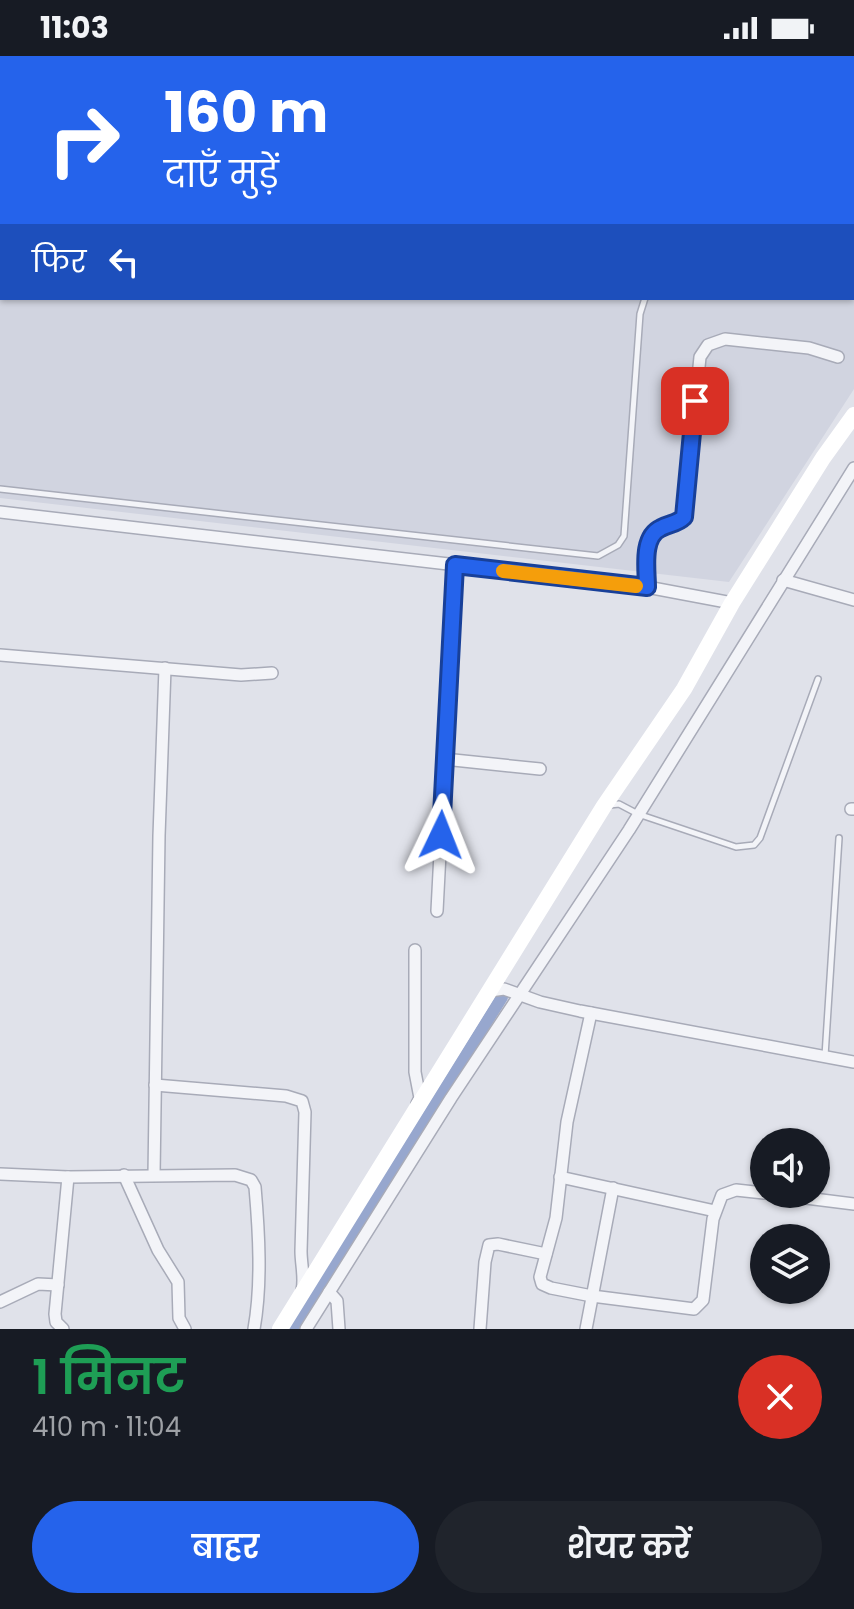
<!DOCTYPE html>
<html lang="hi">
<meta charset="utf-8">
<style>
:root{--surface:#171b24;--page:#20242c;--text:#f1f3f6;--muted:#9ea1a6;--accent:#2563eb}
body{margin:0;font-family:Poppins,"Noto Sans Devanagari",sans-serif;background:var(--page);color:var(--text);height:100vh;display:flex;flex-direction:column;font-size:30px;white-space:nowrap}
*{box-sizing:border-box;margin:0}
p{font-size:26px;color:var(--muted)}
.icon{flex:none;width:44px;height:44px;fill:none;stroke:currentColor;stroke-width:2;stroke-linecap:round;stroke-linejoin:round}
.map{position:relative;height:1273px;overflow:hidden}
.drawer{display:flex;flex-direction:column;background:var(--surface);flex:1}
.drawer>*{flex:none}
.hud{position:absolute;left:0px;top:0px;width:854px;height:244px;box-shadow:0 2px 6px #0004;background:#2563eb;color:#fff;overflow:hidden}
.buttons{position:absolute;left:750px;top:1072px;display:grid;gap:16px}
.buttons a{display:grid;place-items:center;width:80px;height:80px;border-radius:50%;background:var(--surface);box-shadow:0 2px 6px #0004;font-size:40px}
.pin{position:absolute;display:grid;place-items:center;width:68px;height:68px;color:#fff;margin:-34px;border-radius:16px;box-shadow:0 4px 12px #0006}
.me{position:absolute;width:88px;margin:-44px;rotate:2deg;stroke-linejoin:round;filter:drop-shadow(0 0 6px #0008)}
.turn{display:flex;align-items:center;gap:28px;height:168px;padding:0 32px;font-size:36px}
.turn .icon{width:104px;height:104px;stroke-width:2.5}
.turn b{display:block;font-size:56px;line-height:68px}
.then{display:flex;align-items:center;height:76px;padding:0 32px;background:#0003;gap:16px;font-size:30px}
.round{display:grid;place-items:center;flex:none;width:84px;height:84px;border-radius:42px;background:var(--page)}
.head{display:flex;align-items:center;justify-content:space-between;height:136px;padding:0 32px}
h1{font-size:48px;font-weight:600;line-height:60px;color:#1e9e55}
.primary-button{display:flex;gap:16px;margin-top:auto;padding:16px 32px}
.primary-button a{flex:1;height:92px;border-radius:48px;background:var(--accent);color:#fff;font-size:32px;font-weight:600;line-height:92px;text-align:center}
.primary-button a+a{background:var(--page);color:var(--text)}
.status{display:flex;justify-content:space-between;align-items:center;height:56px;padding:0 40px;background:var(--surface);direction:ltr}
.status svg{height:22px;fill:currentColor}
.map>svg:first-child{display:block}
</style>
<div class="status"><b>11:03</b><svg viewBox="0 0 49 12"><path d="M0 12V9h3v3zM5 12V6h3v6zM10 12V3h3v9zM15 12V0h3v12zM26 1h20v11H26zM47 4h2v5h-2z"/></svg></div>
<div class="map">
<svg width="854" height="1273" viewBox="0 0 854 1273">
<rect width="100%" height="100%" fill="#e0e2ea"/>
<!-- built -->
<path fill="#d1d4e0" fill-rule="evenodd" d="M0 0H854V333L729 526 0 442ZM2 2H852V242H2Z"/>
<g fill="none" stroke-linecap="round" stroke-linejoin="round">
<!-- canal -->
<path stroke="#97a7ce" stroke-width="12" d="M295 1273 502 941"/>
<!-- lane casing -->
<g stroke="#a8abb8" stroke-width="8">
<g id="lane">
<path d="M55 0 70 2"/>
<path d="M705 2V0"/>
<path d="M0 433 598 500 618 489 624 480 640 258 645 242"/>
<path d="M610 749 619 748 638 758 736 791 754 789 760 782 818 623"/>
<path d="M825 1000 839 782"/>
</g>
</g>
<!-- street casing -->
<g stroke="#a8abb8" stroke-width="14">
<g id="street">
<path d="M0 456 647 531 732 547"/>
<path d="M783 524 854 544"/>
<path d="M647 531C647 514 641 481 661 471 670 467 677 469 684 461L700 301 708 289 725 283 809 292 838 301"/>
<path d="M0 599 241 619 272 617"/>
<path d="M444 703 540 713"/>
<path d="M851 753H854"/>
<path d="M437 855 455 509"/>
<path d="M415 894V1016L420 1042 417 1048"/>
<path d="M490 935 504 933 540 946 580 955 854 1006"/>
<path d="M591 957 567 1066 556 1162 540 1221 542 1228 551 1232 592 1240 694 1253 703 1244 713 1163 722 1139 736 1134 764 1137"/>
<path d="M155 1029 286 1040 302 1045 305 1056 301 1195C301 1208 305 1223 302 1234"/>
<path d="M0 1118 68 1121 235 1119 251 1124 255 1131C259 1177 262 1228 254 1273"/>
<path d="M124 1119 158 1194 178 1226 179 1262 185 1273"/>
<path d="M154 1119 159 780 165 612"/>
<path d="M560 1121 715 1155"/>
<path d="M774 1138 854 1148"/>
<path d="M329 1236 337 1245 339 1273"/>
<path d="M0 1246 38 1228 58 1229"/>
<path d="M63 1273 56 1266 55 1258 68 1121"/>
<path d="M306 1273 451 1042 629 774 854 412"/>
<path d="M480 1273 485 1206 489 1189 498 1188 546 1198"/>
<path d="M586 1273 613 1132"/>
</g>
</g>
<!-- lane -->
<use href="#lane" stroke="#f3f4f8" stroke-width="5"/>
<!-- street -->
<use href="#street" stroke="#f3f4f8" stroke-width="11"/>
<!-- secondary -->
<path stroke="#fff" stroke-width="16" d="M280 1273 604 750 684 633 732 547 823 402 854 359"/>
<!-- rail casing -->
<g stroke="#777d96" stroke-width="6">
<g id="rail">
<path d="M295 0 309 2"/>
<path d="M648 0 659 2"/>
<path d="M852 32H854"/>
</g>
</g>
<!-- rail -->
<use href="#rail" stroke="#eff1f8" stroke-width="3" stroke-dasharray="9" stroke-linecap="butt"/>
</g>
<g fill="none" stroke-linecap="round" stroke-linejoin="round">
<!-- route casing -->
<g stroke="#184099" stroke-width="20">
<path id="route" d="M441 779 455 509 647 531C647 514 641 481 661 472 670 467 677 468 684 461L695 345"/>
</g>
<!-- route -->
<use href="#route" stroke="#2563eb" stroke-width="14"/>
<!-- slow -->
<path stroke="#f59e0b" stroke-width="14" d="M503 515 636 530"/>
</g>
</svg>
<div class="buttons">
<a><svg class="icon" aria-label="sound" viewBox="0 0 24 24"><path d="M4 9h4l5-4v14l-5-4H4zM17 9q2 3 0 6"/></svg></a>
<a><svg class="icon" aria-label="layers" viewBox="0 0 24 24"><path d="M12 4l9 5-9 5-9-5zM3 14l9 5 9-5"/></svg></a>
</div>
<div class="pin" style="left:695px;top:345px;background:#d93025"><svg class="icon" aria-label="arrive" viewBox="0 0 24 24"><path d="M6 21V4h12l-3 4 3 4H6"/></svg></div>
<svg class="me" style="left:441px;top:779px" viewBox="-20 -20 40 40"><path d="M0-17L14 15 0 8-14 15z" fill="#2563eb" stroke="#fff" stroke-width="4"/></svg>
<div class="hud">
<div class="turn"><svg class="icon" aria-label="right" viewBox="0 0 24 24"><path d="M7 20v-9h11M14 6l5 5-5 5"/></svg><div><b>160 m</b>दाएँ मुड़ें</div></div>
<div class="then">फिर<svg class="icon" aria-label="left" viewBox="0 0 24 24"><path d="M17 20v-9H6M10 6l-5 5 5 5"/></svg></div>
</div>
</div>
<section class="drawer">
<div class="head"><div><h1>1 मिनट</h1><p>410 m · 11:04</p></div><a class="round" style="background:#d93025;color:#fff"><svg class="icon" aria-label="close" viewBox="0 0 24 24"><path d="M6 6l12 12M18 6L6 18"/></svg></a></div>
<div class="primary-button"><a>बाहर</a><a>शेयर करें</a></div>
</section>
